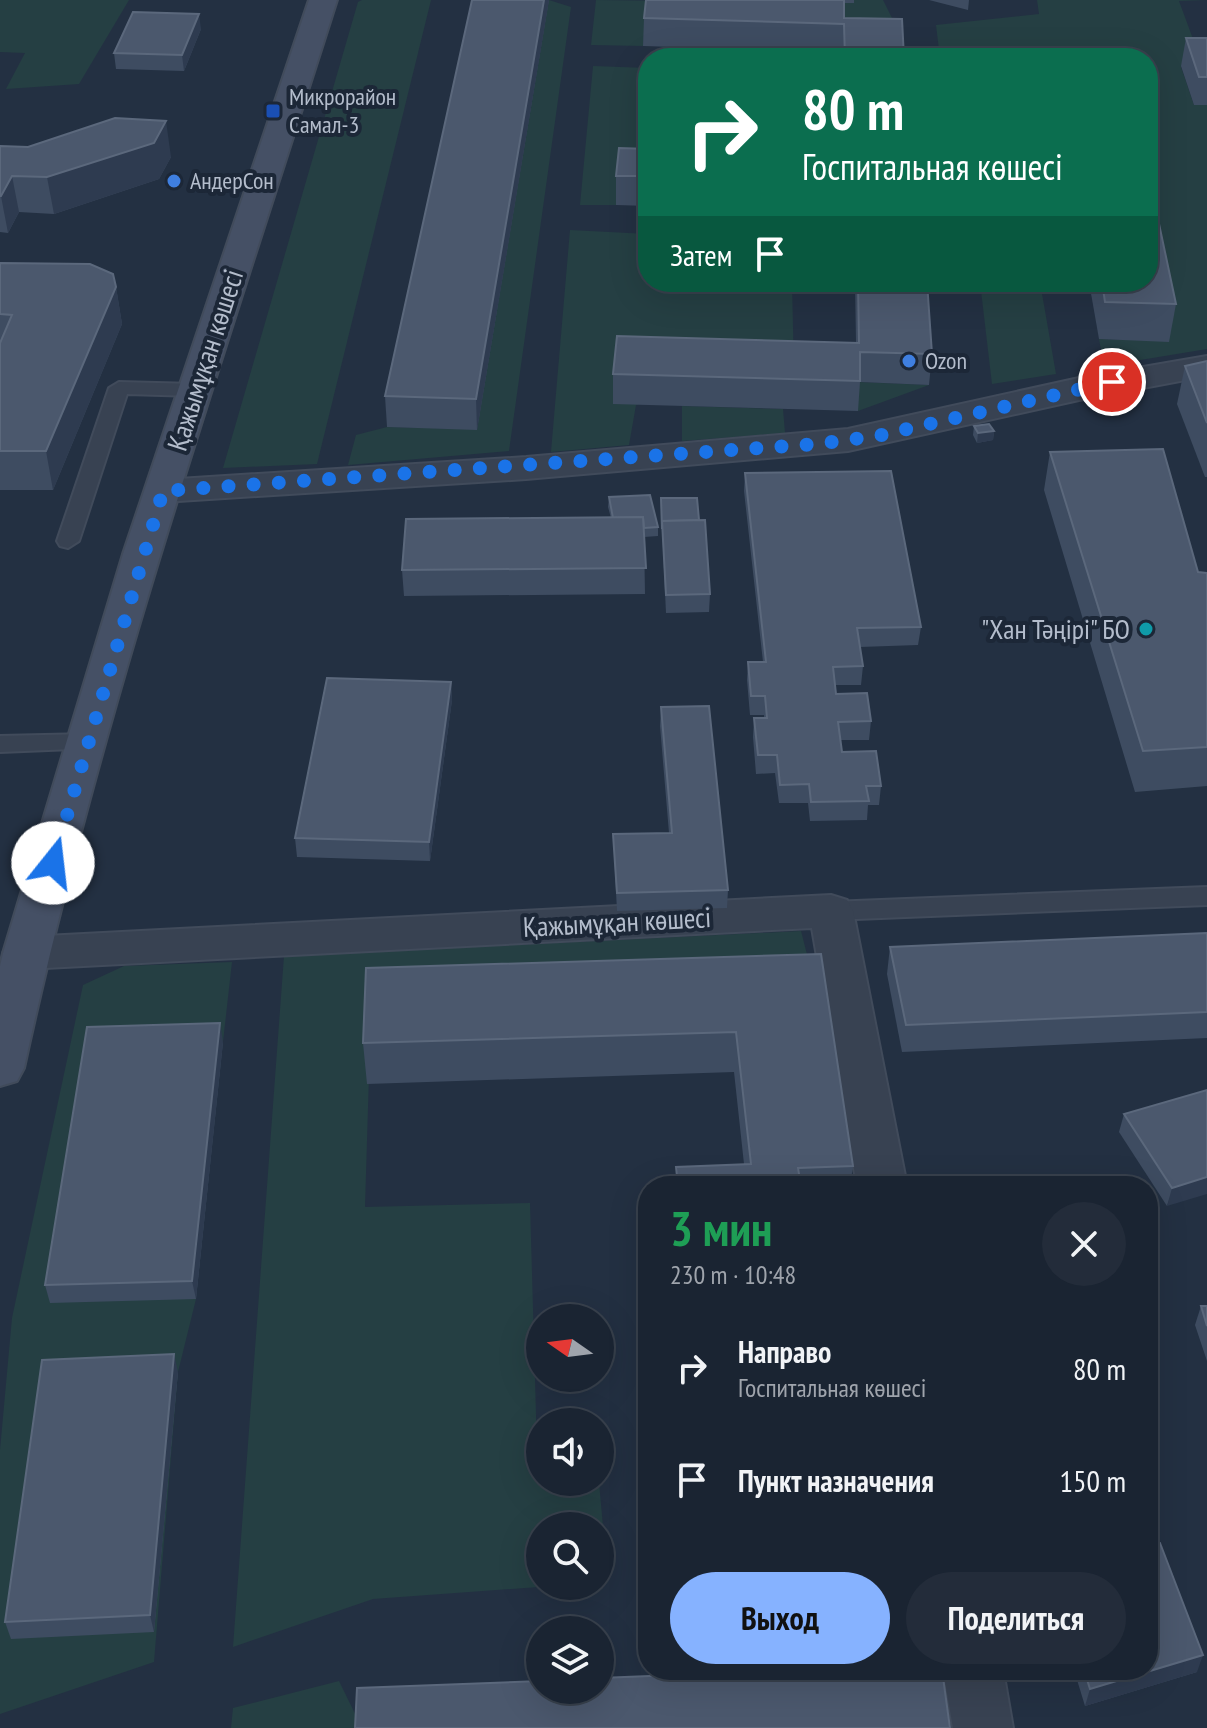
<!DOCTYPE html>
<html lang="ru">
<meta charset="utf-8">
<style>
:root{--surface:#1a2432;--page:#232c3a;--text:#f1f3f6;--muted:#9fa4ac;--line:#38414d;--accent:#86b2ff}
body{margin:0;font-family:"PT Sans Narrow",sans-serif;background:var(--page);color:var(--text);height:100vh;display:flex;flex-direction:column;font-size:30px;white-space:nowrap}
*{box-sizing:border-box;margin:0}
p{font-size:26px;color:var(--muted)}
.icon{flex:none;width:44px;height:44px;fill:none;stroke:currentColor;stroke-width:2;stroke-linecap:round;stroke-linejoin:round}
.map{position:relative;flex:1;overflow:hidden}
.panel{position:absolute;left:638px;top:1176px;width:520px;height:504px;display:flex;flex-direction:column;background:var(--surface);border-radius:32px;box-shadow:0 8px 32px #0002,0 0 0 2px var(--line)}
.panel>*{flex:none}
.top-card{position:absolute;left:638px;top:48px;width:520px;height:244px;border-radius:32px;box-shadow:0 8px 32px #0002,0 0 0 2px var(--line);background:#0b6e4f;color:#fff;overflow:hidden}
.needle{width:52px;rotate:284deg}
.buttons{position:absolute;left:526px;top:1304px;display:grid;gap:16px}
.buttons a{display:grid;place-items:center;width:88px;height:88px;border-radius:50%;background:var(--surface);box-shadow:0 8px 32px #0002,0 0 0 2px var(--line);font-size:40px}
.pin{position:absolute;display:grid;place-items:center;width:68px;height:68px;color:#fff;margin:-34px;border:4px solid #fff;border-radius:50%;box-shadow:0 2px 8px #0007}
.me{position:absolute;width:88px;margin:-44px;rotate:16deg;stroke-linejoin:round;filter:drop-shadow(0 0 6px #0008)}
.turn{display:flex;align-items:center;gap:28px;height:168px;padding:0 32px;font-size:36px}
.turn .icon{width:104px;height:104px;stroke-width:2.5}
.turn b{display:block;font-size:56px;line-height:68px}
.then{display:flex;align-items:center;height:76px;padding:0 32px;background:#0003;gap:16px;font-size:30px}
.round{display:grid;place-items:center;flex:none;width:84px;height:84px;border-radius:42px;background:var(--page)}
.summary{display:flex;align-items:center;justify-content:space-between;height:136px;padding:0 32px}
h1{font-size:48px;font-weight:700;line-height:60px;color:#1e9e55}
.action{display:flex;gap:16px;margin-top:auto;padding:16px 32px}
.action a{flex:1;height:92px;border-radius:48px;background:var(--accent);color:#111;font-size:32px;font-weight:700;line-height:92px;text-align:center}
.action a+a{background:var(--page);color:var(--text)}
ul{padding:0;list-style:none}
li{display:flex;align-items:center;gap:24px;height:112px;padding:0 32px}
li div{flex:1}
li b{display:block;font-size:30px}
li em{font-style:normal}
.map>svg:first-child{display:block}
</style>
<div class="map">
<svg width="1207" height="1728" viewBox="0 0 1207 1728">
<rect width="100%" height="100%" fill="#233042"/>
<!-- green -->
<g fill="#253f43">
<path d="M0 0H129L79 84 6 89 25 53 0 52Z"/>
<path d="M362 0H431L317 464 223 468 358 2Z"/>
<path d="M549 0 571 7 509 451 348 465 356 435 387 427 477 429Z"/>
<path d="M596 0 853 3 854 0H883L897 28 646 22 643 46 591 45Z"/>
<path d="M1037 0H1207L1179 1 1203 66 1181 67 1194 105H1207V349L1104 366 1099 339 1169 341 1148 238V58H940L936 25 1039 14Z"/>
<path d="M593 66 648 68V178L619 177 616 205H580Z"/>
<path d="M570 230 648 234V282H792L794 372 636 405 629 445 551 452Z"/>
<path d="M980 282H1040L1056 374 992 384Z"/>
<path d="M857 382 929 385 858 411Z"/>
<path d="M682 406 783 409 785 433 682 441Z"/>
<path d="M801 931 817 994 371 1009 365 1207 530 1203 538 1485 599 1482 608 1582 600 1583V1526H540V1586H553L373 1599 233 1647 284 956Z"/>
<path d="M232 962 223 1042 91 1046 196 1299 178 1372 154 1662 0 1714V1450L12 1318 83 985 124 966Z"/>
<path d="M339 1681 362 1728H231L233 1708Z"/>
</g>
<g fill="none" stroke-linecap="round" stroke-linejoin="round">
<!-- lane casing -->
<g stroke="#414b5b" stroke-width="4">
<g id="lane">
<path d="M119 382 195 384 205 390 195 396 127 394 79 541 68 548 60 546 57 541 109 388Z"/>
<path d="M88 734 97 736 100 742 97 748 0 752V736Z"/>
<path d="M1207 887V905L831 920 822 918 818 911 822 904 831 902Z"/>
</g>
</g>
<!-- street casing -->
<g stroke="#414b5b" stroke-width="4">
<g id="street">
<path d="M1207 356V376L1079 400 848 451 526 479 163 502 150 499 145 491 150 483 163 480 526 457 848 429 1079 378Z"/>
<path d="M831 895 847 900 853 911 907 1186H857L812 928 26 969 10 965 3 953 10 941 26 937Z"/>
<path d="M943 1670H1003L1013 1728H953Z"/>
</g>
</g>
<!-- secondary casing -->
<g stroke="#414b5b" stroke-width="4">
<path id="secondary" d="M309 0H337C225 353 102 706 24 1068L17 1081 0 1086V966L3 953 123 554Z"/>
</g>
<!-- lane -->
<use href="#lane" fill="#384252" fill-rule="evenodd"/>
<!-- street -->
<use href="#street" fill="#384252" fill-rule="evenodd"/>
<!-- secondary -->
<use href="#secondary" fill="#455065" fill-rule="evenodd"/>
</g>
<!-- wall -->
<g fill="#3e4c61">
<path d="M472 0H549L477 430 387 427 385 396Z"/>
<path d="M646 0H854V3H844V18L904 58H842V52L643 46 644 18Z"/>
<path d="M929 0H969L968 10Z"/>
<path d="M201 29 184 71 116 69 114 53Z"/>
<path d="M1186 38H1207V105H1194L1181 66Z"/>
<path d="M0 146 171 157 159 179 54 214 19 212 8 233 0 232Z"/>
<path d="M648 149V206L616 205V176Z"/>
<path d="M0 263 116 287 122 324 53 490H0Z"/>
<path d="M855 282H927L932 354 929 385 860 382 858 411 613 404V374L856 343Z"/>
<path d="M1089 282H1148L1176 304 1169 342 1099 339Z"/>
<path d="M1207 361V477H1205L1177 404 1185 366Z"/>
<path d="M974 426 994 431 993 440 977 443 973 435Z"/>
<path d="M1050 452 1198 572 1207 573V786L1135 792 1044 490Z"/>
<path d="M745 473 921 627 918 645 860 647 863 666 861 685H835L836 694 871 721 869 740H840L842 752 881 786 879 805H868L867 820 810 821 808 803H779L775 773 756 774 753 737 754 718H764V715H750L747 680 748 662H763L744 491Z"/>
<path d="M609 497 658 527V536L644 537 645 594 404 596 402 570 611 518 608 507Z"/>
<path d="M661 507 699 520 710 594 709 612 666 613Z"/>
<path d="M451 682 452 700 430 861 297 857 295 838Z"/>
<path d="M661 707 728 890 727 908 617 911 613 834 669 833 660 726Z"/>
<path d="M1207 933V1038L902 1052 887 974 890 947Z"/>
<path d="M821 954 853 1166 850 1186H676V1167L744 1164 734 1072 367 1084 363 1043Z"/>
<path d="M223 1042 196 1299 50 1303 45 1285Z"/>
<path d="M1207 1090 1167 1206 1119 1132 1124 1114Z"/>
<path d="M1201 1306H1207V1361L1195 1325Z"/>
<path d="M178 1372 154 1632 11 1639 5 1622Z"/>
<path d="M1074 1670H1148L1197 1672 1085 1706Z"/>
</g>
<!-- shaded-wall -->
<g fill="#2e3b50">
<path d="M544 0H549L477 430 476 399Z"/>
<path d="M199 14 201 29 184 71 182 55Z"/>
<path d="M166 121 171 157 159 179 54 214 47 177Z"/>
<path d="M12 176 19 212 8 233 1 196Z"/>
<path d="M116 287 122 324 53 490 46 451Z"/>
<path d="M994 431 993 440 977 443 978 433Z"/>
<path d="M451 682 452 700 430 861 429 842Z"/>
<path d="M220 1023 223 1042 196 1299 192 1281Z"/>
<path d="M1207 1177V1194L1167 1206 1172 1188Z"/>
<path d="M174 1354 178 1372 154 1632 150 1615Z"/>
<path d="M1203 1655 1197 1672 1085 1706 1090 1689Z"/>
</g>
<!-- building -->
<g fill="#4b586d" stroke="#5b687c" stroke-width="2">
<path d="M472 0H544L476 399 385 396Z"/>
<path d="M646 0H844V18L902 19 904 58H845L844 24 644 18Z"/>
<path d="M133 12 199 14 182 55 114 53Z"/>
<path d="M1186 38H1207V77H1199Z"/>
<path d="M115 118 166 121 154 143 47 177 12 176 1 196H0V146L28 147Z"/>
<path d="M619 148 648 149V176H616Z"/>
<path d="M1148 186H1151L1176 304 1105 302 1102 282H1148Z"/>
<path d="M0 263 90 264 113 274 116 287 46 451H0V343L12 315 0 314Z"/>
<path d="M858 282H927L932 354 860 352V381L613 374 617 336 859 343Z"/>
<path d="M1207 361V423L1185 366Z"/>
<path d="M989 424 994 431 978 433 974 426Z"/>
<path d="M1163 449 1198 572 1207 573V747L1143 751 1050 452Z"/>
<path d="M891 471 921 627 857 628 863 666 833 667 836 694 867 693 871 721 838 722 842 752 876 751 881 786H866L869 801 811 802 809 784 780 785 777 755H758L754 718H767L765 696H751L748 662H766L745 473Z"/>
<path d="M650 495 658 527 644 528 643 517 613 518 609 497Z"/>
<path d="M661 498H697L699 520 662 521V529Z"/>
<path d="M643 517 646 568 402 570 406 519Z"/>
<path d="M705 520 710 594 666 595 662 521Z"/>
<path d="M327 678 451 682 429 842 295 838Z"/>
<path d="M709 706 728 890 617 893 613 834 672 833 661 707Z"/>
<path d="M1207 933V1012L906 1025 890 947Z"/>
<path d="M821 954 853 1166 798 1168 801 1186H678L676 1167 751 1164 736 1032 363 1043 366 968Z"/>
<path d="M220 1023 192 1281 45 1285 87 1027Z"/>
<path d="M1207 1090V1177L1172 1188 1124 1114Z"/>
<path d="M1201 1306H1207V1326Z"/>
<path d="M174 1354 150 1615 5 1622 42 1360Z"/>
<path d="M1160 1543 1203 1655 1090 1689 1084 1670H1148V1545Z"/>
<path d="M799 1670H942L950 1728H355L357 1688 540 1681V1690H600V1678Z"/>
</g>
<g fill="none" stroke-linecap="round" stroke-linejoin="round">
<!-- route -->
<path stroke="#1a73e8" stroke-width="14" stroke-dasharray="0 25.2" d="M53 863 163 491 816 444 877 436 1112 382"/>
</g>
<!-- markers -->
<rect fill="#1a4fb4" stroke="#1c2737" stroke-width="3" x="265" y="103" width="16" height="16" rx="4"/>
<g fill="#3f7fe0" stroke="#1c2737" stroke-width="3">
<circle cx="174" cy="181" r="8"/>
<circle cx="909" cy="361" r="8"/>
</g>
<circle fill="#0f9aa8" stroke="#1c2737" stroke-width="3" cx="1146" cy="629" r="8"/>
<g text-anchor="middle" stroke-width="8" stroke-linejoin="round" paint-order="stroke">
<!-- far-poi labels -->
<g font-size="24" fill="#b4bdcc" stroke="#1c2737" text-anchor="start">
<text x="289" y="105">Микрорайон<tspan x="289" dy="28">Самал-3</tspan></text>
<text x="190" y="189">АндерСон</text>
<text x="925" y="369">Ozon</text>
</g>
<!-- street labels -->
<g font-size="28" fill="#b4bdcc" stroke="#1c2737">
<text transform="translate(205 360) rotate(-72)" y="10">Қажымұқан көшесі</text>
<text transform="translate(617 922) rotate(-3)" y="10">Қажымұқан көшесі</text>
</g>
<!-- poi labels -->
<g font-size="28" fill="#b4bdcc" stroke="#1c2737" text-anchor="end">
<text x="1130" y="639">"Хан Тәңірі" БО</text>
</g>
</g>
</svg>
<div class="buttons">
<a><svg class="needle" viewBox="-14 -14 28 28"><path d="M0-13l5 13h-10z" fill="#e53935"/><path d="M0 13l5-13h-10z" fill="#9fa4ac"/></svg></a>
<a><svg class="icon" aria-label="sound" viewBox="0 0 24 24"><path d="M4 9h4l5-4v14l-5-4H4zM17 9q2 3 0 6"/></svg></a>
<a><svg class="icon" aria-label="search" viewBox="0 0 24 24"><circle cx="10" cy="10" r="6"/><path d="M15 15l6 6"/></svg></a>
<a><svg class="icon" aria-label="layers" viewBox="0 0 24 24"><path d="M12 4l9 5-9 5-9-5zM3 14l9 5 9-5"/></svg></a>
</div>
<div class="pin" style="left:1112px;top:382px;background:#d93025"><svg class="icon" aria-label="arrive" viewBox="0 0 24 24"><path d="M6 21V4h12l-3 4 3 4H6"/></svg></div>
<svg class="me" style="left:53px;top:863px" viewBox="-20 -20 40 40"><circle r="19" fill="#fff"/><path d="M0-13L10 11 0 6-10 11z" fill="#1a73e8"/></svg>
<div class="top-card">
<div class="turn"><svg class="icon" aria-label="right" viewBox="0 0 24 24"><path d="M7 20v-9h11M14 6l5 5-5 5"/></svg><div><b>80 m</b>Госпитальная көшесі</div></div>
<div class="then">Затем<svg class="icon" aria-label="arrive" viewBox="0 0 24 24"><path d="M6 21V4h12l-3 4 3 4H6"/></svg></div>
</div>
<section class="panel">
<div class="summary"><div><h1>3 мин</h1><p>230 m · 10:48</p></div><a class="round"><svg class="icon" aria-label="close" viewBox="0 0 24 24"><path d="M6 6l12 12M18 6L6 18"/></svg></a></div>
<ul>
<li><svg class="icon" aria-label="right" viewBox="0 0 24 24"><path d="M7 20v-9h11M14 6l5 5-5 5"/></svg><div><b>Направо</b><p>Госпитальная көшесі</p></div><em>80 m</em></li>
<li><svg class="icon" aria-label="arrive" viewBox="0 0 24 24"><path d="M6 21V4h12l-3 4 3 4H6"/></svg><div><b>Пункт назначения</b></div><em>150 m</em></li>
</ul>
<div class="action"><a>Выход</a><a>Поделиться</a></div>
</section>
</div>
